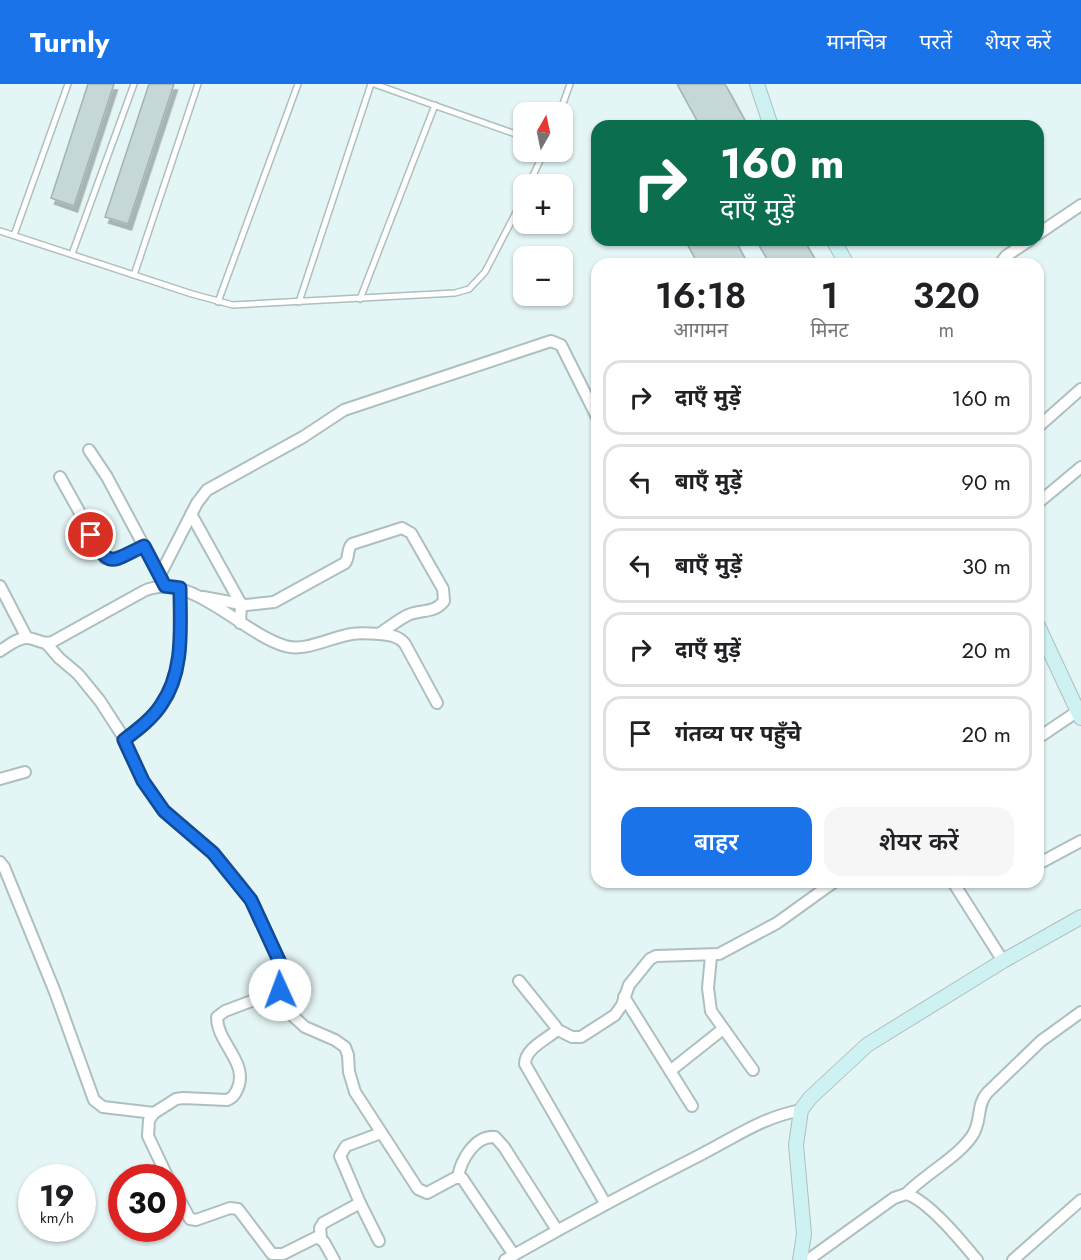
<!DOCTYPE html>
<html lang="hi">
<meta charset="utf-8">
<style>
:root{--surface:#fff;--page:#f6f6f6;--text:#202124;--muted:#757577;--line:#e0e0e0;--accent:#1a73e8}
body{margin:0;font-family:Jost,"Noto Sans Devanagari",sans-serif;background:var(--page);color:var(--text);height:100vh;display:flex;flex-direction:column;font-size:22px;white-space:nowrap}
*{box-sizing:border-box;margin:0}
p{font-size:20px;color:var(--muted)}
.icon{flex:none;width:33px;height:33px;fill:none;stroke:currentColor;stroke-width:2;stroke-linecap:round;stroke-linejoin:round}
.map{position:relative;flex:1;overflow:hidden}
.sheet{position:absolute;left:591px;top:174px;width:453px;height:630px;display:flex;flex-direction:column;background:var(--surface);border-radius:18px;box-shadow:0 2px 4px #0004}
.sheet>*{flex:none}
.banner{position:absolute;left:591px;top:36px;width:453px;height:126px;border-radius:18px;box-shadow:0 2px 4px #0004;background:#0b6e4f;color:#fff;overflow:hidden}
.needle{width:39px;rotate:9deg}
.tools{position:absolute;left:513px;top:18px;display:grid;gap:12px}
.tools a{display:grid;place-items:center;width:60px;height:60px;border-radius:12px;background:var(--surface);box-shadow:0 2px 4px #0004;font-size:30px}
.speed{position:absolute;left:18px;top:1080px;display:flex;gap:12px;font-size:30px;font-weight:700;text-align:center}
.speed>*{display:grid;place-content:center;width:78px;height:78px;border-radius:50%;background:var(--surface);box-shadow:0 2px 4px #0004;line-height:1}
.speed small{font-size:15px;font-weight:400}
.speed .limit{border:9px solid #d22;background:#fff;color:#111}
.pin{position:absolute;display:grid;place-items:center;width:51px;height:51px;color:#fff;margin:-26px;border:3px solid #fff;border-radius:50%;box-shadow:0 2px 6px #0007}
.me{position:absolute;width:66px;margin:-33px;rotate:358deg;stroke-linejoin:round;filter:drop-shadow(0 0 4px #0008)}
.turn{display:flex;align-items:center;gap:21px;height:126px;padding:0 30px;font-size:27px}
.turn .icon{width:78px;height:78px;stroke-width:2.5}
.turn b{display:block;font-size:42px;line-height:51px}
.eta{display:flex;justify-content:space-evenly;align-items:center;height:102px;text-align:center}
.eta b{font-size:36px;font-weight:600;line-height:42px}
.button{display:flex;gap:12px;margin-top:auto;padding:12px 30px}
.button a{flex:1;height:69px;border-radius:18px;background:var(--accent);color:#fff;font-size:24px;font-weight:600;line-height:69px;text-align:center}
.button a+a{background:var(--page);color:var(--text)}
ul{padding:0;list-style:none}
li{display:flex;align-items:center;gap:18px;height:75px;margin:0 12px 9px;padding:0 18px;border:3px solid var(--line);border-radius:18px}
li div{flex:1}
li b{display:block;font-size:22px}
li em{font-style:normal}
header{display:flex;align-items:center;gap:36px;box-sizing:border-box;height:84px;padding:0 30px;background:var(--accent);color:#fff}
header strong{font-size:28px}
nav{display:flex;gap:33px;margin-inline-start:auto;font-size:21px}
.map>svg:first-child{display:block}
</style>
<header>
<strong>Turnly</strong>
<nav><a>मानचित्र</a><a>परतें</a><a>शेयर करें</a></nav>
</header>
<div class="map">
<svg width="1081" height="1176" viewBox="0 0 1081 1176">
<defs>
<filter id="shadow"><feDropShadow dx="3.5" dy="6" stdDeviation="0" flood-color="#0004"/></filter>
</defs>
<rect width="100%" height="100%" fill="#e4f5f5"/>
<!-- building -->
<g fill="#c5d7d6" stroke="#a3b3b3" stroke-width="1.5" filter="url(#shadow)">
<path d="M88 0H114L74 122 51 114Z"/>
<path d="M149 0H174L128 140 105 133Z"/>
<path d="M677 0H725L748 42H700Z"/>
<path d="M685 156H735L748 180H698Z"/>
<path d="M756 156H804L818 180H770Z"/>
</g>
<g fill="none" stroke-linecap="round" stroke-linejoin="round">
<!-- lane casing -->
<g stroke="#aebfbf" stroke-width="8">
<g id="lane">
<path d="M374 0 524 53"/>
<path d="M560 28 570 0"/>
<path d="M529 100 544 68"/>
<path d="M0 147 192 210 233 221 455 209 469 205 485 188 524 113"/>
<path d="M14 151 68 0"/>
<path d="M72 170 134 0"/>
<path d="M134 191 198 0"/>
<path d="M360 215 435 21"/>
<path d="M218 218 298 0"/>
<path d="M299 218 371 0"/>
</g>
</g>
<!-- street casing -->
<g stroke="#aebfbf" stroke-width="14">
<g id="street">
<path d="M1038 150 1081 121"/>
<path d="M1000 180 1006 172 1030 156"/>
<path d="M1038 343 1081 305"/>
<path d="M89 366 107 393 161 494"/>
<path d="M60 393 105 474 116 475 144 462"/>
<path d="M1038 419 1081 383"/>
<path d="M191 430 241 520 240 539"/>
<path d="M160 491 197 419 207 406 303 353 344 326 551 257 561 261 597 333"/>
<path d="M0 502 27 554"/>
<path d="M203 513 246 521 274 518 345 479C350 473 346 466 352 460L402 444 411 449 443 505 444 517C434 530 421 525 408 531 398 536 388 544 379 550"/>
<path d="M47 560 59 574 78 590 100 617 122 651 143 697 164 727 214 769 240 801 251 816 282 883 281 912 285 925 305 943 335 956 345 963 348 971 349 988 355 1008 418 1105 427 1109 455 1094H462L514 1171"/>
<path d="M0 567C8 562 18 553 28 554 38 555 42 561 52 558L144 507C190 486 241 549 285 562 306 568 331 553 352 550 361 548 371 550 380 550 390 551 399 552 405 560L437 619"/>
<path d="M1038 654 1081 625"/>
<path d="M124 656C137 646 152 635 162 621 185 587 180 543 180 504"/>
<path d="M0 695 25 688"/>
<path d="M0 778 4 783 55 908 94 1016 103 1023 154 1029"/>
<path d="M1038 780 1081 757"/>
<path d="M953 798 1003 877"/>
<path d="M711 872 708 904 711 927 753 986"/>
<path d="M519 897 556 943V947C545 956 525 965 525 980L605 1119"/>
<path d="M624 913 692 1022"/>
<path d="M556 945 572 953H581L615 931 622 921 629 901 650 875 656 872 719 870 777 839 834 798"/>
<path d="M670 987 723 945"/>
<path d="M458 1093C461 1076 475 1051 495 1053L504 1063 557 1146"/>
<path d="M168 1094 148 1052 149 1036 154 1029 176 1015 183 1014 227 1016C232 1014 234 1012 237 1006 250 979 217 960 217 933L225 927 281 906"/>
<path d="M172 1102 190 1135 196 1136 230 1124 238 1125 272 1170H283L317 1153 324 1158 334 1176"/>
<path d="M906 1110C925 1090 957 1074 972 1052 982 1038 976 1022 987 1009L1041 957 1081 928"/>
<path d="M321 1154 320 1144 323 1139 360 1119"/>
<path d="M379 1157 360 1119 340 1072 346 1062 381 1049"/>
<path d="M505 1176C570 1139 635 1104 702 1070 737 1052 761 1034 801 1026"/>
<path d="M808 1176 894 1114 906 1110C928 1116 962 1158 977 1176"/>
<path d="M1013 1176 1081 1116"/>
</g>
</g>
<!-- secondary casing -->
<g stroke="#aebfbf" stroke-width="16">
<g id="secondary">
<path d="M757 0 771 42"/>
<path d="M833 156 847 180"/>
<path d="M1038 542 1081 634"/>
<path d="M800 1176 804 1150 796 1061 801 1026 810 1014 867 961 1003 877 1081 833"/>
</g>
</g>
<!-- lane -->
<use href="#lane" stroke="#fff" stroke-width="5"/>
<!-- street -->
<use href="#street" stroke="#fff" stroke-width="10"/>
<!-- secondary -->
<use href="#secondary" stroke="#cdf2f1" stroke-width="14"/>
</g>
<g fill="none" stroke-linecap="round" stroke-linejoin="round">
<!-- route casing -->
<g stroke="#114b97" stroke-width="15">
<path id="route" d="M91 451C110 486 111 477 144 462L165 502 180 504C180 543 185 587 161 621 152 635 137 646 124 656L143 697 164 727 213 769 251 816 282 883 280 906"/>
</g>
<!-- route -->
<use href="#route" stroke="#1a73e8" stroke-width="10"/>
</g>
</svg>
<div class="tools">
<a><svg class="needle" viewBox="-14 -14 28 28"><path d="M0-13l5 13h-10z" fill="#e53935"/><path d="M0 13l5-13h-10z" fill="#757577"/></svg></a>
<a>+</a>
<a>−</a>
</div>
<div class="speed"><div>19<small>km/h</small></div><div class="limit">30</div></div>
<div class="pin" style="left:91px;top:451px;background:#d93025"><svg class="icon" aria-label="arrive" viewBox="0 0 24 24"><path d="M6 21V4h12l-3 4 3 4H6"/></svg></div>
<svg class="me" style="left:280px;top:906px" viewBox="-20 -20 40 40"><circle r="19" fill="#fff"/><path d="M0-13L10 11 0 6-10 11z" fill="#1a73e8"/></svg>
<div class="banner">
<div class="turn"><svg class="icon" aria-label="right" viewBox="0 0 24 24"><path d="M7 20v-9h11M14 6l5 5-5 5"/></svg><div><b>160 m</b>दाएँ मुड़ें</div></div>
</div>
<section class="sheet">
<div class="eta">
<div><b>16:18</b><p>आगमन</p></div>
<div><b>1</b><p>मिनट</p></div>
<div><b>320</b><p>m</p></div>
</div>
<ul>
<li><svg class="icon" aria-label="right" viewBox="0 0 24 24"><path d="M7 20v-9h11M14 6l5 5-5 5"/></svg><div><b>दाएँ मुड़ें</b></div><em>160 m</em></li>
<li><svg class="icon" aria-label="left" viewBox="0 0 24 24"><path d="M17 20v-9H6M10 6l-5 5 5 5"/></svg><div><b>बाएँ मुड़ें</b></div><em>90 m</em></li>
<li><svg class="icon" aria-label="left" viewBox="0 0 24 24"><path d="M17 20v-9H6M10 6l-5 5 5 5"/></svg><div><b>बाएँ मुड़ें</b></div><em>30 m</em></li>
<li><svg class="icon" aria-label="right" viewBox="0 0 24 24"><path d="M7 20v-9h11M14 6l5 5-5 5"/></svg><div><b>दाएँ मुड़ें</b></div><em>20 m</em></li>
<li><svg class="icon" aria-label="arrive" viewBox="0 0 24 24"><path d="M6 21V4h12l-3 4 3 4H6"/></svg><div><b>गंतव्य पर पहुँचे</b></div><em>20 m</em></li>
</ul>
<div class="button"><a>बाहर</a><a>शेयर करें</a></div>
</section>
</div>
